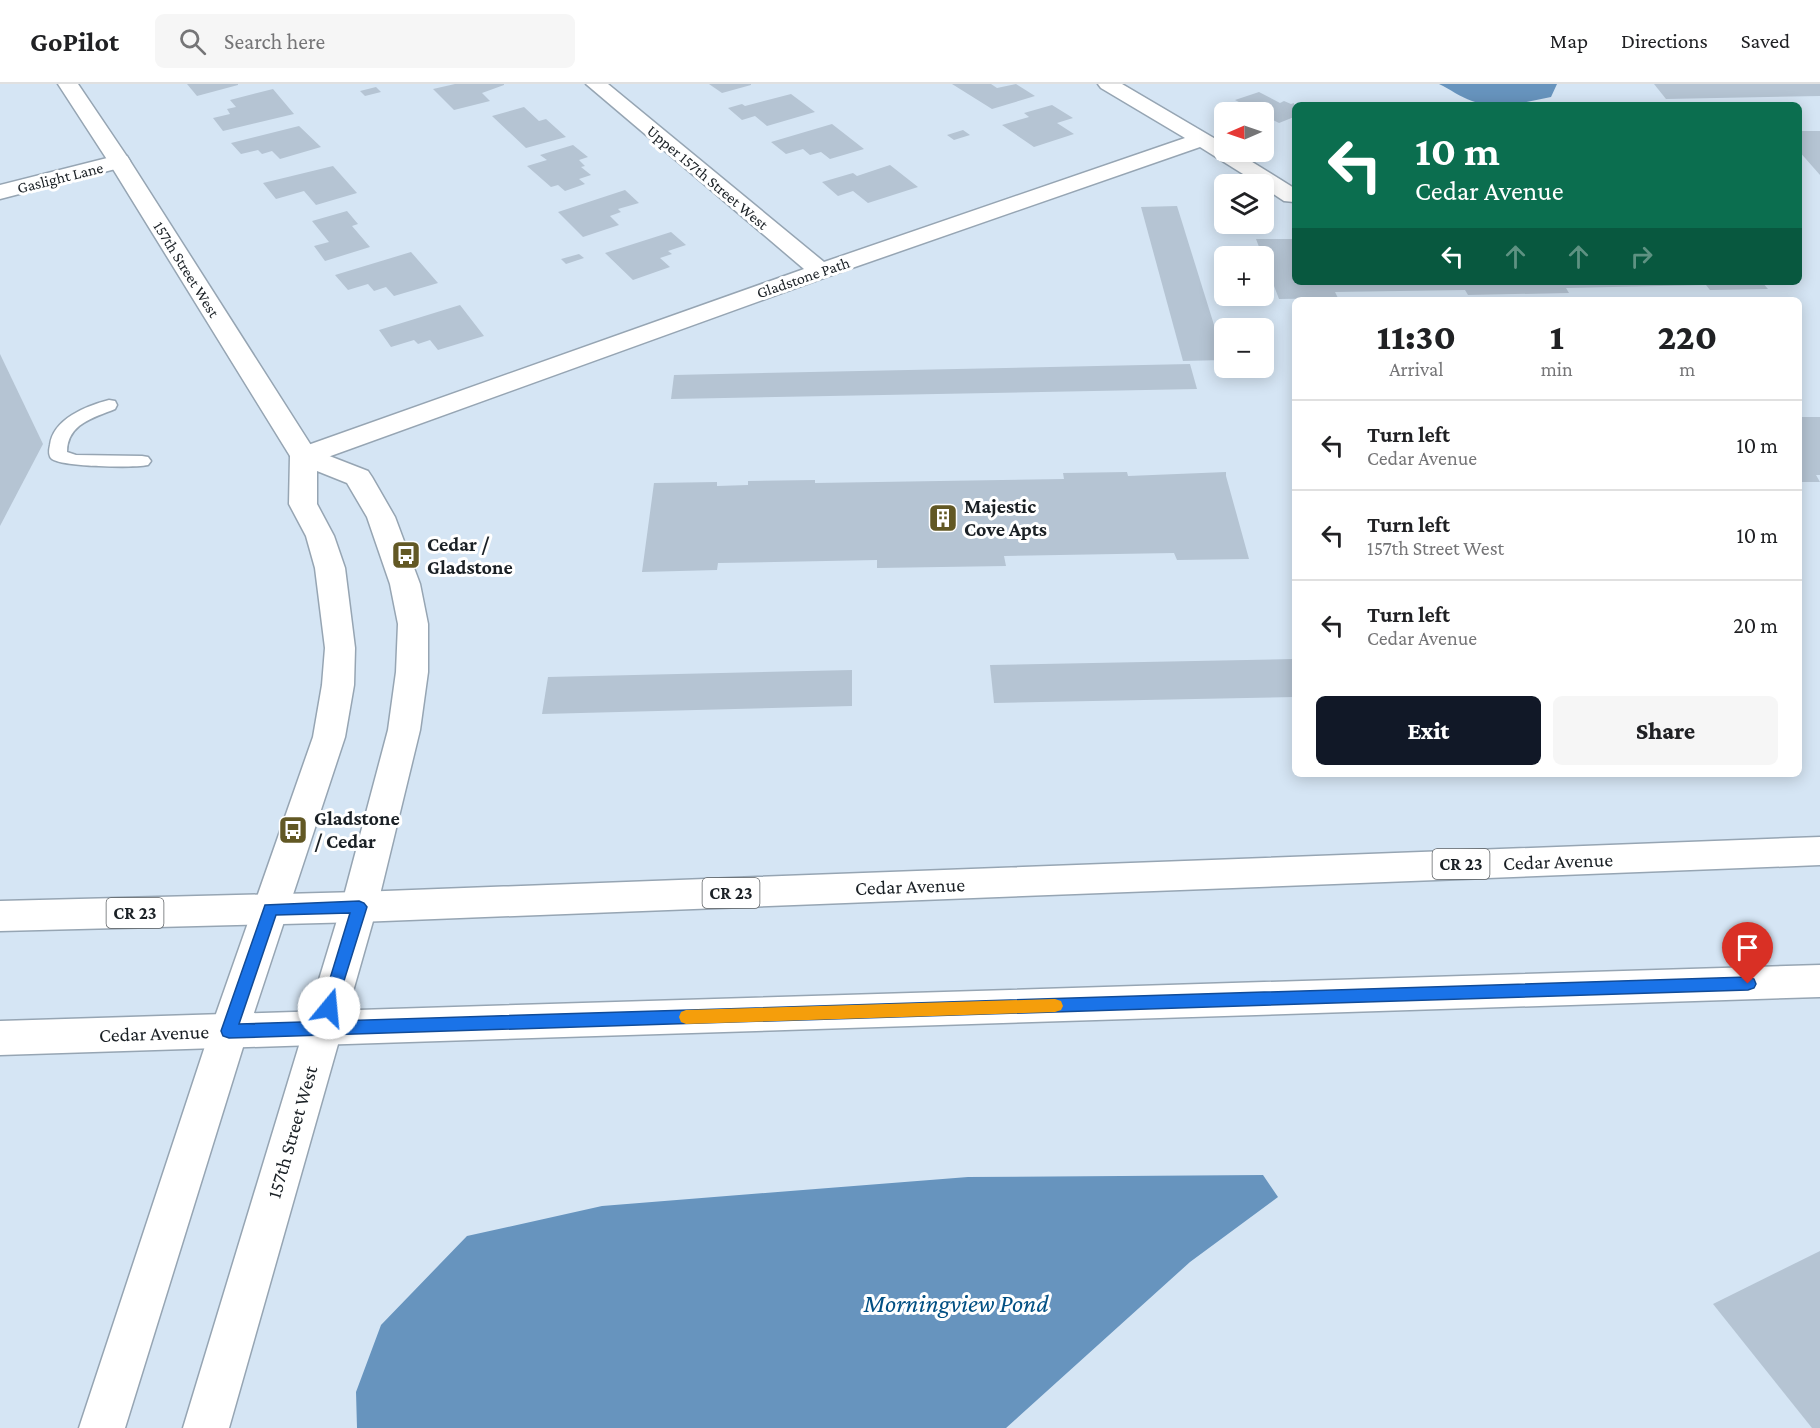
<!DOCTYPE html>
<meta charset="utf-8">
<style>
:root{--surface:#fff;--page:#f6f6f6;--text:#202124;--muted:#757577;--line:#e0e0e0;--accent:#111827}
body{margin:0;font-family:"Crimson Pro",serif;background:var(--page);color:var(--text);height:100vh;display:flex;flex-direction:column;font-size:22px;white-space:nowrap}
*{box-sizing:border-box;margin:0}
p{font-size:20px;color:var(--muted)}
.icon{flex:none;width:33px;height:33px;fill:none;stroke:currentColor;stroke-width:2;stroke-linecap:round;stroke-linejoin:round}
.map{position:relative;flex:1;overflow:hidden}
.sheet{position:absolute;left:1292px;top:213px;width:510px;height:480px;display:flex;flex-direction:column;background:var(--surface);border-radius:9px;box-shadow:0 3px 15px #0003}
.sheet>*{flex:none}
.banner{position:absolute;left:1292px;top:18px;width:510px;height:183px;border-radius:9px;box-shadow:0 3px 15px #0003;background:#0b6e4f;color:#fff;overflow:hidden}
.needle{width:39px;rotate:268deg}
.controls{position:absolute;left:1214px;top:18px;display:grid;gap:12px}
.controls a{display:grid;place-items:center;width:60px;height:60px;border-radius:9px;background:var(--surface);box-shadow:0 3px 15px #0003;font-size:30px}
.pin{position:absolute;display:grid;place-items:center;width:51px;height:51px;color:#fff;margin:-62px -26px;border-radius:50% 50% 50% 0;rotate:-45deg;box-shadow:0 0 6px #0007}
.pin .icon{rotate:45deg}
.me{position:absolute;width:66px;margin:-33px;rotate:17deg;stroke-linejoin:round;filter:drop-shadow(0 0 4px #0008)}
.turn{display:flex;align-items:center;gap:21px;height:126px;padding:0 24px;font-size:27px}
.turn .icon{width:78px;height:78px;stroke-width:2.5}
.turn b{display:block;font-size:42px;line-height:51px}
.lanes{display:flex;align-items:center;height:57px;padding:0 24px;background:#0003;justify-content:center;gap:30px;direction:ltr}
.lanes .off{opacity:.35}
.eta{display:flex;justify-content:space-evenly;align-items:center;height:102px;text-align:center}
.eta b{font-size:36px;font-weight:800;line-height:42px}
.button{display:flex;gap:12px;margin-top:auto;padding:12px 24px}
.button a{flex:1;height:69px;border-radius:9px;background:var(--accent);color:#fff;font-size:24px;font-weight:800;line-height:69px;text-align:center}
.button a+a{background:var(--page);color:var(--text)}
ul{padding:0;list-style:none}
li{display:flex;align-items:center;gap:18px;height:90px;padding:0 24px;border-top:2px solid var(--line)}
li div{flex:1}
li b{display:block;font-size:22px}
li em{font-style:normal}
header{display:flex;align-items:center;gap:36px;box-sizing:border-box;height:84px;padding:0 30px;background:var(--surface);border-bottom:2px solid var(--line)}
header strong{font-size:28px}
nav{display:flex;gap:33px;margin-inline-start:auto;font-size:21px}
.search{width:420px;height:54px;background:var(--page);display:flex;align-items:center;gap:15px;box-sizing:border-box;padding:0 21px;border-radius:9px;color:var(--muted);font-size:22px}
.map>svg:first-child{display:block}
</style>
<header>
<strong>GoPilot</strong>
<div class="search"><svg class="icon" aria-label="search" viewBox="0 0 24 24"><circle cx="10" cy="10" r="6"/><path d="M15 15l6 6"/></svg>Search here</div>
<nav><a>Map</a><a>Directions</a><a>Saved</a></nav>
</header>
<div class="map">
<svg width="1820" height="1344" viewBox="0 0 1820 1344">
<rect width="100%" height="100%" fill="#d5e5f4"/>
<!-- water -->
<g fill="#6794be">
<path d="M1439 0H1557L1551 13C1525 18 1497 27 1472 17 1460 13 1450 5 1439 0Z"/>
<path d="M1263 1091 1278 1113 1190 1178 1006 1344H357L356 1308 381 1241 467 1152 602 1122 803 1106 968 1093Z"/>
</g>
<!-- building -->
<g fill="#b5c4d3">
<path d="M187 0H238V1L197 12Z"/>
<path d="M455 0H504V1L482 9 490 17 454 26 433 5Z"/>
<path d="M709 0H751V1L722 9Z"/>
<path d="M952 0H991L997 4 1016 0 1035 12 992 25Z"/>
<path d="M1654 0H1820V12L1666 15Z"/>
<path d="M376 3 381 8 365 12 360 7Z"/>
<path d="M273 5 294 30 223 47 213 34 230 30 227 25 236 23 230 16Z"/>
<path d="M1259 8 1280 19 1284 17 1291 20 1294 19V33L1279 39 1265 32 1269 31 1260 26 1256 27 1235 16Z"/>
<path d="M791 10 815 28 767 42 755 32 742 36 728 24 742 20 745 22Z"/>
<path d="M1052 21 1073 34 1057 39 1074 50 1034 63 1002 41 1029 33 1024 29Z"/>
<path d="M524 23 539 37 546 35 566 53 526 64 492 32Z"/>
<path d="M832 40 864 65 830 75 821 68 810 71 803 65 786 70 771 58Z"/>
<path d="M299 42 321 63 280 75 272 67 262 70 258 66 241 70 231 59Z"/>
<path d="M963 46 970 51 954 56 947 51Z"/>
<path d="M1798 47H1820V91L1798 66Z"/>
<path d="M573 61 588 73 579 76 585 82 581 83 591 91 579 95 585 100 565 107 558 101 551 103 527 82 547 76 540 71Z"/>
<path d="M890 81 918 103 868 119 853 107 838 112 822 98 853 89 857 92Z"/>
<path d="M333 82 357 109 316 121 304 107 276 115 263 99Z"/>
<path d="M625 106 639 119 618 125 621 128 610 132 619 141 583 153 558 128Z"/>
<path d="M1177 122 1224 273V276L1183 277 1141 123Z"/>
<path d="M347 127 358 140 352 142 370 163 325 177 314 162 329 158 312 137Z"/>
<path d="M671 148 686 161 668 167 672 170 660 174 670 183 633 196 605 169Z"/>
<path d="M1256 155H1294V198H1762L1768 205 1710 206 1706 201 1566 204 1569 209 1468 211 1465 206 1335 208 1338 214 1279 215Z"/>
<path d="M411 168 438 199 394 212 386 203 374 207 368 200 348 206 335 191Z"/>
<path d="M579 170 584 174 566 180 561 175Z"/>
<path d="M460 221 484 252 438 266 430 256 418 260 414 256 391 263 379 246Z"/>
<path d="M0 270 43 360 0 442Z"/>
<path d="M1190 280 1197 305 671 315 674 291Z"/>
<path d="M1798 333H1820V391H1816L1820 398H1798Z"/>
<path d="M1127 388 1128 392 1226 388V392L1249 475 1177 476 1174 469 1004 472 1006 482 877 484V476L718 479 717 486 642 488 654 399 717 398V402L748 401V397L815 396V399L1064 395 1063 389Z"/>
<path d="M1294 575V613L994 619 990 581Z"/>
<path d="M852 586V622L542 630 548 593Z"/>
<path d="M1820 1167V1344H1812L1713 1220Z"/>
</g>
<g fill="none" stroke-linecap="round" stroke-linejoin="round">
<!-- lane casing -->
<g stroke="#96a5b3" stroke-width="3">
<path id="lane" d="M109 316 115 317 117 321 115 325C93 334 67 340 67 368L76 371 142 372 148 373 151 377 148 381C134 384 63 383 52 375 48 372 49 365 50 361 53 335 86 322 109 316Z"/>
</g>
<!-- street casing -->
<g stroke="#96a5b3" stroke-width="3">
<g id="street">
<path d="M586 0H608L824 178 1185 54 1101 4 1098 0H1122L1224 60V68H1236L1294 104V118L1284 117 1263 103V100H1259L1200 63 829 192 314 378 304 380 294 378 290 372 294 366 804 185Z"/>
<path d="M119 71 127 72 130 77 127 82 0 115V101Z"/>
</g>
</g>
<!-- secondary casing -->
<g stroke="#96a5b3" stroke-width="3">
<path id="secondary" d="M58 0H78L130 77 314 366 368 387 372 393 395 433 420 500 428 540V588L420 646 377 823 229 1344H183L341 823 388 646 396 588 398 540 390 500 367 433 347 399 317 387V420L334 452 345 484 355 564 354 601 345 653 248 947 125 1344H79L210 947 313 653 322 601 325 564 315 484 306 452 289 420 290 372 108 77Z"/>
</g>
<!-- primary casing -->
<g stroke="#96a5b3" stroke-width="3">
<g id="primary">
<path d="M1820 753V781L359 838 0 847V817L359 808Z"/>
<path d="M1820 881V913L0 971V937Z"/>
</g>
</g>
<!-- lane -->
<use href="#lane" fill="#fff" fill-rule="evenodd"/>
<!-- street -->
<use href="#street" fill="#fff" fill-rule="evenodd"/>
<!-- secondary -->
<use href="#secondary" fill="#fff" fill-rule="evenodd"/>
<!-- primary -->
<use href="#primary" fill="#fff" fill-rule="evenodd"/>
</g>
<!-- route -->
<path fill="#1a73e8" stroke="#114b97" stroke-width="1.5" d="M359 817 364 819 367 823 334 929 329 931 323 929 321 924 350 829 276 831 239 940 1748 893 1754 895 1756 900 1754 904 1748 906 229 954 223 952 221 947 265 821Z"/>
<!-- slow -->
<path fill="#f59e0b" d="M1055 915 1061 917 1063 922 1061 926 1055 928 686 940 681 938 679 933 681 928 686 926Z"/>
<!-- icons -->
<defs>
<g id="building-square" transform="scale(1.5)"><rect x="-9" y="-9" width="18" height="18" rx="4" fill="#625824" stroke="#fff"/><path d="M-4-6H4V6H1V3H-1V6H-4ZM-2.5-4.3h1.7v1.8h-1.7ZM.8-4.3h1.7v1.8H.8ZM-2.5-1h1.7V.8h-1.7ZM.8-1h1.7V.8H.8Z" fill="#fff"/></g>
<g id="bus-square" transform="scale(1.5)"><rect x="-9" y="-9" width="18" height="18" rx="4" fill="#625824" stroke="#fff"/><path d="M-5-6H5V4H4V6H2V4H-2V6H-4V4H-5ZM-3.5-4V0h7V-4ZM-3.5 1.2v1.5H-2V1.2ZM2 1.2v1.5H3.5V1.2Z" fill="#fff"/></g>
</defs>
<g fill-rule="evenodd">
<use href="#building-square" x="943" y="434"/>
<use href="#bus-square" x="406" y="471"/>
<use href="#bus-square" x="293" y="746"/>
</g>
<g text-anchor="middle" stroke-width="6" stroke-linejoin="round" paint-order="stroke">
<!-- far-street labels -->
<g font-size="16" fill="#1a2025" stroke="#fff">
<text transform="translate(60 93) rotate(-14)" y="6">Gaslight Lane</text>
<text transform="translate(708 93) rotate(40)" y="6">Upper 157th Street West</text>
<text transform="translate(187 185) rotate(58)" y="6">157th Street West</text>
<text transform="translate(803 193) rotate(-19)" y="6">Gladstone Path</text>
</g>
<!-- shield labels -->
<g fill="#fff" stroke="#5f6366" stroke-width="1.5">
<rect x="1432.5" y="765" width="57" height="30" rx="4.5"/>
<rect x="702.5" y="794" width="57" height="30" rx="4.5"/>
<rect x="106.5" y="814" width="57" height="30" rx="4.5"/>
</g>
<g font-size="18" font-weight="bold" fill="#1a2025">
<text x="1461" y="786">CR 23</text>
<text x="731" y="815">CR 23</text>
<text x="135" y="835">CR 23</text>
</g>
<!-- poi labels -->
<g font-size="20" font-weight="bold" fill="#1a2025" stroke="#fff" text-anchor="start">
<text x="964" y="429">Majestic<tspan x="964" dy="23">Cove Apts</tspan></text>
<text x="427" y="467">Cedar /<tspan x="427" dy="23">Gladstone</tspan></text>
<text x="314" y="741">Gladstone<tspan x="314" dy="23">/ Cedar</tspan></text>
</g>
<!-- street labels -->
<g font-size="20" fill="#1a2025" stroke="#fff">
<text transform="translate(1558 777) rotate(-2)" y="7">Cedar Avenue</text>
<text transform="translate(910 802) rotate(-2)" y="7">Cedar Avenue</text>
<text transform="translate(154 949) rotate(-2)" y="7">Cedar Avenue</text>
<text transform="translate(292 1048) rotate(-74)" y="7">157th Street West</text>
</g>
<!-- near-water labels -->
<g font-size="26" font-style="italic" fill="#004f83" stroke="#fff">
<text x="956" y="1228">Morningview Pond</text>
</g>
</g>
</svg>
<div class="controls">
<a><svg class="needle" viewBox="-14 -14 28 28"><path d="M0-13l5 13h-10z" fill="#e53935"/><path d="M0 13l5-13h-10z" fill="#757577"/></svg></a>
<a><svg class="icon" aria-label="layers" viewBox="0 0 24 24"><path d="M12 4l9 5-9 5-9-5zM3 14l9 5 9-5"/></svg></a>
<a>+</a>
<a>−</a>
</div>
<div class="pin" style="left:1748px;top:900px;background:#d93025"><svg class="icon" aria-label="arrive" viewBox="0 0 24 24"><path d="M6 21V4h12l-3 4 3 4H6"/></svg></div>
<svg class="me" style="left:329px;top:924px" viewBox="-20 -20 40 40"><circle r="19" fill="#fff"/><path d="M0-13L10 11 0 6-10 11z" fill="#1a73e8"/></svg>
<div class="banner">
<div class="turn"><svg class="icon" aria-label="left" viewBox="0 0 24 24"><path d="M17 20v-9H6M10 6l-5 5 5 5"/></svg><div><b>10 m</b>Cedar Avenue</div></div>
<div class="lanes"><svg class="icon" aria-label="left" viewBox="0 0 24 24"><path d="M17 20v-9H6M10 6l-5 5 5 5"/></svg><svg class="icon off" aria-label="ahead" viewBox="0 0 24 24"><path d="M12 20V5M6 11l6-6 6 6"/></svg><svg class="icon off" aria-label="ahead" viewBox="0 0 24 24"><path d="M12 20V5M6 11l6-6 6 6"/></svg><svg class="icon off" aria-label="right" viewBox="0 0 24 24"><path d="M7 20v-9h11M14 6l5 5-5 5"/></svg></div>
</div>
<section class="sheet">
<div class="eta">
<div><b>11:30</b><p>Arrival</p></div>
<div><b>1</b><p>min</p></div>
<div><b>220</b><p>m</p></div>
</div>
<ul>
<li><svg class="icon" aria-label="left" viewBox="0 0 24 24"><path d="M17 20v-9H6M10 6l-5 5 5 5"/></svg><div><b>Turn left</b><p>Cedar Avenue</p></div><em>10 m</em></li>
<li><svg class="icon" aria-label="left" viewBox="0 0 24 24"><path d="M17 20v-9H6M10 6l-5 5 5 5"/></svg><div><b>Turn left</b><p>157th Street West</p></div><em>10 m</em></li>
<li><svg class="icon" aria-label="left" viewBox="0 0 24 24"><path d="M17 20v-9H6M10 6l-5 5 5 5"/></svg><div><b>Turn left</b><p>Cedar Avenue</p></div><em>20 m</em></li>
</ul>
<div class="button"><a>Exit</a><a>Share</a></div>
</section>
</div>
